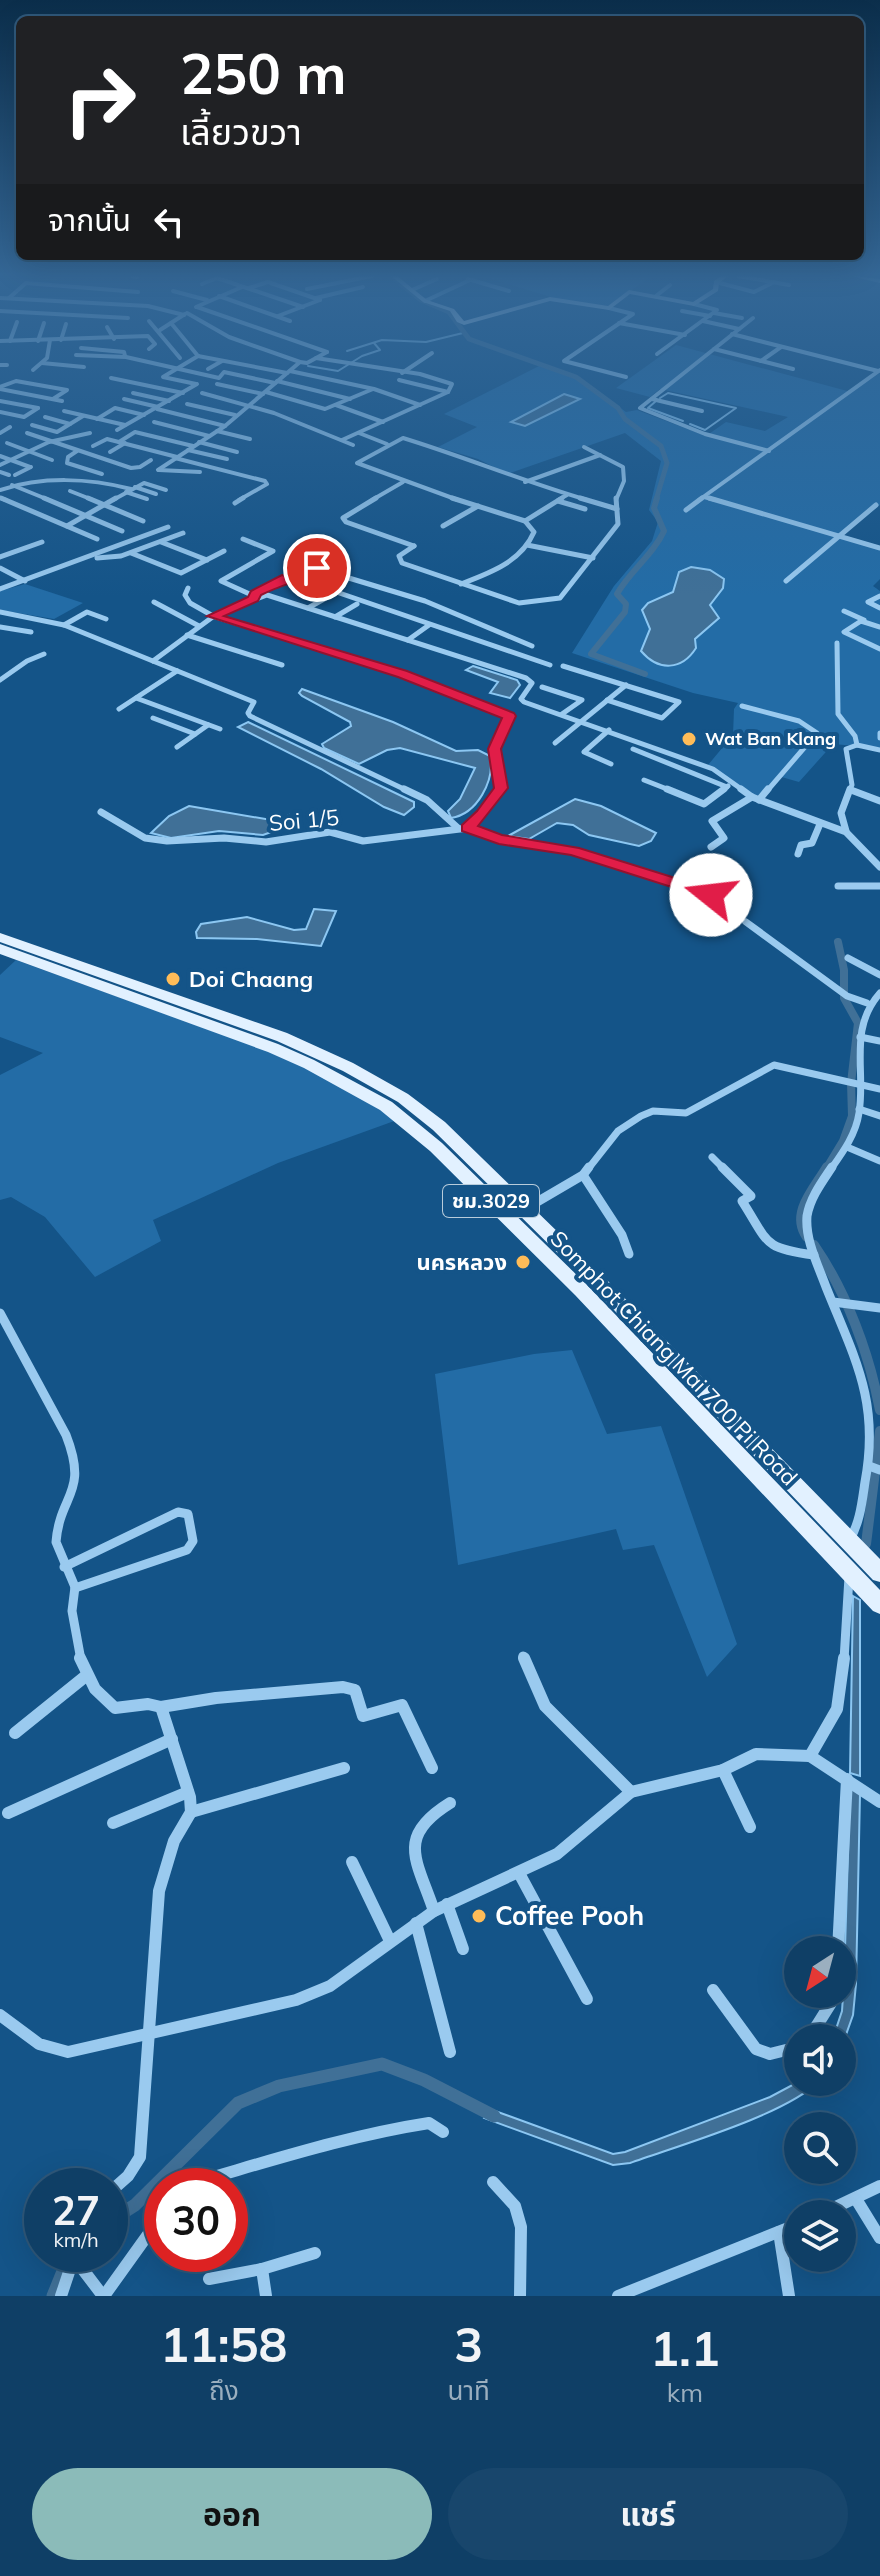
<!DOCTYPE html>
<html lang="th">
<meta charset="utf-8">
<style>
:root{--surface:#0f3f66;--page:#18466c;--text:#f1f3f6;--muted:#9bafbf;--line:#2f587a;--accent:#8bbbb9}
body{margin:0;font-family:Mulish,"Noto Sans Thai",sans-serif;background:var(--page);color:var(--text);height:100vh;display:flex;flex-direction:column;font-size:30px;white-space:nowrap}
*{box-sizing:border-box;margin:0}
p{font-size:26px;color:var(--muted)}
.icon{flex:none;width:44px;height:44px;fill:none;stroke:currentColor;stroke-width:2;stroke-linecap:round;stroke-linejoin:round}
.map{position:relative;height:2296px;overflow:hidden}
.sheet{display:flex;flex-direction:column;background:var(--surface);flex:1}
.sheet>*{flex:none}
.top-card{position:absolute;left:16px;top:16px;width:848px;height:244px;border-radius:12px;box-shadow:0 8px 32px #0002,0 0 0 2px var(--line);background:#202124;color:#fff;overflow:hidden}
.needle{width:52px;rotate:216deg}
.buttons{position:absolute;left:784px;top:1936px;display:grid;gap:16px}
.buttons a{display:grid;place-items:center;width:72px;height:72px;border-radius:50%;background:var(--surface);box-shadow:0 8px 32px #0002,0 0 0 2px var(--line);font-size:40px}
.speed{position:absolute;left:24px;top:2168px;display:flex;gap:16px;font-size:40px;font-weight:700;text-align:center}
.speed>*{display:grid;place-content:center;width:104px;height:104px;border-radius:50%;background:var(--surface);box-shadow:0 8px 32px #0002,0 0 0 2px var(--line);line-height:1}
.speed small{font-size:20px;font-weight:400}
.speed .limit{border:12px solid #d22;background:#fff;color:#111}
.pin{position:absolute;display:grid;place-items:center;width:68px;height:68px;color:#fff;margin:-34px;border:4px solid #fff;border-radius:50%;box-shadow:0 2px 8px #0007}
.me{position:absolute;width:88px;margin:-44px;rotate:286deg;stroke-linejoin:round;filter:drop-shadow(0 0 6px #0008)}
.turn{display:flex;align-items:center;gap:28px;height:168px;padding:0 32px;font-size:36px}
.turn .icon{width:104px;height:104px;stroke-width:2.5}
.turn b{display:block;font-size:56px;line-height:68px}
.then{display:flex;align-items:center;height:76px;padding:0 32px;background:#0003;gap:16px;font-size:30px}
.eta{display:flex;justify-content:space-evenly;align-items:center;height:136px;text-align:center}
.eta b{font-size:48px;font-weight:700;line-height:56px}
.action{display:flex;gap:16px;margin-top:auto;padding:16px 32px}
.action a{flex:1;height:92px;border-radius:48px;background:var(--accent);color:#111;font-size:32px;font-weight:700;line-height:92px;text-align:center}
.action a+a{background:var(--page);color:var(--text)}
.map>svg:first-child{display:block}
</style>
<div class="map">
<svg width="880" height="2296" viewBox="0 0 880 2296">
<rect width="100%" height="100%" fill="#145488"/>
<!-- green -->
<g fill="#236ca6">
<path d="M482 276H652L608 306 561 300Z"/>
<path d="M676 345 851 392 880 373V505L842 535 880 546V579L873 586 880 591V748L833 744 799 782 778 776 759 795H752L708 765 733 735 734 709 738 703 693 693 572 653 614 586 652 541 658 522 649 510 661 461 625 433 507 474 478 459 438 447 477 427 444 414 541 365 577 376 626 412 637 410 706 436 726 422 765 431 788 417 660 389 650 397 616 388Z"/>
<path d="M25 584 83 603 54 619 0 610V591Z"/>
<path d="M16 960 268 1051 313 1070 397 1120 278 1163 153 1220 161 1241 95 1277 45 1217 11 1197 0 1200V1075L43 1053 0 1037V975Z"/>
<path d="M572 1350 607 1434 661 1426 737 1644 707 1677 654 1545 623 1550 616 1529 458 1565 435 1374 534 1354Z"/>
</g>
<!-- water -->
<g fill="#407097" stroke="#8cc7f2" stroke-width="2">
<path d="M564 394 580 399 525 426 511 422Z"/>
<path d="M691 567 710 570 724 579 723 588 710 605 719 618 695 639 696 648C682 670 659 672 641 651L650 629 642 610 648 603 673 592 679 572Z"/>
<path d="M473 666 517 680 520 685 510 698 490 693 498 682 466 670Z"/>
<path d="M302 689 393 722 456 751 478 750 490 756C495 781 477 814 451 818L448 811 460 799 475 768 400 748 387 750 359 764 324 748 322 744 351 726 350 722 302 696 299 693Z"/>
<path d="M248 722 414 802V807L404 815 384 807 321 769 238 727Z"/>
<path d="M575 799 601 806 656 833 651 841 639 846 589 835 573 825 557 823 529 839 508 836Z"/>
<path d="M189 806 277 821 289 815 293 821 282 823 280 829 263 835 219 831 171 838 151 833 169 816Z"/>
<path d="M314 909 336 911 321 946 257 939 197 938 196 932 201 924 247 917 294 930 306 929Z"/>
<path d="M853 1596 860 1600V1776L850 1773Z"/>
<path d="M850 1787 860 1794 856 1984 853 2015 842 2046V2038H833L842 2011 844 1981Z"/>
<path d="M798 2082H818C785 2115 677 2146 630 2163L613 2165 484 2118 487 2108 613 2154 625 2152 770 2097Z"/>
</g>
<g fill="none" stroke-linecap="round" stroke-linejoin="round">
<!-- stream -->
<g stroke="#8cc7f2" stroke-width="2">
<path d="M347 351 382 340 426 342 463 333"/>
<path d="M308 366 338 371 362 356 380 350 374 343"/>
<path d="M660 398 668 393 736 408 705 430 690 424"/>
<path d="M656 401 648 408 683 421"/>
</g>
<!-- canal-far4 -->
<path stroke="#407097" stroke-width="5" d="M391 276 421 300 449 312 469 339 576 377 618 408 625 419 661 446 667 463 656 500"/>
<!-- canal-far3 -->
<path stroke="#407097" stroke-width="6" d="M645 674 591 654 625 612 626 604 617 594C630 571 653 555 664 531L654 508 657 498"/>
<!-- canal-far2 -->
<path stroke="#407097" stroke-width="8" d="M826 1169 843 1141 852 1116 851 1083 858 1023 844 998V970L838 942"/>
<!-- canal-far1 -->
<g stroke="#407097" stroke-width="10">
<path d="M807 1237C790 1213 814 1189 827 1167"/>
<path d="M814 1245C847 1293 869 1353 880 1410"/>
<path d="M866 1544 880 1431"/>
</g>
<!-- canal -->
<g stroke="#407097" stroke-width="13">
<path d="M110 2221 135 2205 238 2103 279 2086 382 2064 424 2080 494 2116"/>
<path d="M53 2296 70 2254"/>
</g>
<!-- street-far4 -->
<g stroke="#9acaef" stroke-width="4">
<path d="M132 276 137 277"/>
<path d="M738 276 789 285"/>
<path d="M468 279 509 291"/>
<path d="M716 282 754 292 772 283"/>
<path d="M202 284 217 278 303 307"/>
<path d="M249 288 268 282 320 300"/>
<path d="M307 289 372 276"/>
<path d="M412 290 437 279"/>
<path d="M173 291 207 300"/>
<path d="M219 296 290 321"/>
<path d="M656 296 670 285"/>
<path d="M0 298 148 306 184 315"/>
<path d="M9 298 26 283 138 292"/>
<path d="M316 298 363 287"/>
<path d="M425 301 470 280"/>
<path d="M196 307 242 287"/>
<path d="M197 307 327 352"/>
<path d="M609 308 633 314 564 361 626 377"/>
<path d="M0 311 128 318"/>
<path d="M682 311 710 316"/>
<path d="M187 313 229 337 300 362 307 363 327 352"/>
<path d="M714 313 742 318"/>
<path d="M278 316 320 300"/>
<path d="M753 318 640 408 705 434 769 451"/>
<path d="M149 321 180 358"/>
<path d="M703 321 739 329"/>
<path d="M171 323 198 356"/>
<path d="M619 323 685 335"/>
<path d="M107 327 114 339"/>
<path d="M160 330 185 314"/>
<path d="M732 334 878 371"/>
<path d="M61 340 66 324"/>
<path d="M0 341 148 336 155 344 149 349"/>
<path d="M10 341 17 322"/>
<path d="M38 341 44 323"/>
<path d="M81 348 124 352 125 356"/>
<path d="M714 349 793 369"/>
<path d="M657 354 717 310 694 304"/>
<path d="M76 355 126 357 219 378 224 372 275 383"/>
<path d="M198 356 287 373"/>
<path d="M316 358 420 374 452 384 448 392 342 440"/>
<path d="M761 361 781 347"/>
<path d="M42 363 84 367"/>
<path d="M0 365H7"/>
<path d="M208 369 222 361"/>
<path d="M33 370 47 358 50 340"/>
<path d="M290 371 374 389 420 405"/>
<path d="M402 373 432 353"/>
<path d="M111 378 183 393"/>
<path d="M399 380 448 392"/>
<path d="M277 381 350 399"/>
<path d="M196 384 163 377 198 356"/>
<path d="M217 384 263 394"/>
<path d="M0 387 16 381 67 390 53 399"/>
<path d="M0 389 62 401"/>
<path d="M266 392 325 409 373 389"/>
<path d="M133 393 169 401"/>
<path d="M202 393 274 413 353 445"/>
<path d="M124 399 158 407"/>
<path d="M652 399 702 411"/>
<path d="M0 401 38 408"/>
<path d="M187 404 235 415"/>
<path d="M336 405 383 422"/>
<path d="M157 409 225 426"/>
<path d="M64 411 125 425"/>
<path d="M0 412 24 417 38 408"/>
<path d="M45 417 70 424"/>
<path d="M97 419 115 408 144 415"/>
<path d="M154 422 209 436"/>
<path d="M32 425 57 432 83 416"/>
<path d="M117 430 197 384"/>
<path d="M217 431 250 439"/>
<path d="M0 433 10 427"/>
<path d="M27 433 131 468 140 467 151 460"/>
<path d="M359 433 387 444"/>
<path d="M119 442 135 432 193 446"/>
<path d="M199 442 237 452"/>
<path d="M7 443 52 460"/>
<path d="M93 446 107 439 177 457"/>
<path d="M584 447 623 467 624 481 616 500"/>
<path d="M188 450 227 459"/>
<path d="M77 451 68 457 67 463 102 474"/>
<path d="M110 452 125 443"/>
<path d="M0 456 30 467"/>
<path d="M175 458 265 481 267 484 239 500"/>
<path d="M0 465 49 442 90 433"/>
<path d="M158 470 225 426 300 362"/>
<path d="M159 470 200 472"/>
<path d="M0 472 9 475"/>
<path d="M15 475 31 467"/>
<path d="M525 482 600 455"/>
<path d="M12 485 49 500"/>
<path d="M135 487 156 494"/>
<path d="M0 490C42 476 89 478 131 489"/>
<path d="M70 491 93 500"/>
<path d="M126 492 147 499"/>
<path d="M704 497 716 500"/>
<path d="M0 498 6 500"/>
<path d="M113 500 144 483 166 490"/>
<path d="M372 500 403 482"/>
<path d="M458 500 357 463 403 438C465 457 525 482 587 500"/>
<path d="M558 500 567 495"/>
<path d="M699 500 880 370"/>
</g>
<!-- street-far3 -->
<g stroke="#9acaef" stroke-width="5">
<path d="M1 498 97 539"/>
<path d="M44 498 122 531"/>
<path d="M88 498 143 521"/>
<path d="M376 498 343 518 346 522 414 546"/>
<path d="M452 498 525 521 534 532C521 562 490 573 461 584"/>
<path d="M580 498 617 509"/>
<path d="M709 498 880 548"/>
<path d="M558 501 585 509"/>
<path d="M235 503 243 498"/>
<path d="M686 510 702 498"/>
<path d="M525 521 562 498"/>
<path d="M67 526 116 498"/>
<path d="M443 526 478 506"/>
<path d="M243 539 273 551 221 581 254 596"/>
<path d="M161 542 207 560"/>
<path d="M527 545 593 558"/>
<path d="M414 546 399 556 402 563 519 603 560 598 618 524 616 498"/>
<path d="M131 553 181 573 224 551"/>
<path d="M0 557 42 542"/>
<path d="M97 558 121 556 183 533"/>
<path d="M0 568 25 581"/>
<path d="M786 581 876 505"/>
<path d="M313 584 550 665"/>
<path d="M188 588 185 595 190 603 213 616 403 674 510 716 495 749 501 788 499 791"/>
<path d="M0 589 168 527"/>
<path d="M255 594 286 578 293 580 319 569 425 601 532 646"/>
<path d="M880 596 868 602 880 608"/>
<path d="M154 602 199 626"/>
<path d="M308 608 333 594"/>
<path d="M844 611 864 620"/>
<path d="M0 612 64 625 254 702 248 713 250 716 408 791"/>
<path d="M335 617 357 604"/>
<path d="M64 625 87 612 106 619"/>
<path d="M0 627 31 632"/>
<path d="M880 627 861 621 844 632 880 649"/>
<path d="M187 635 282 665"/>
<path d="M408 640 429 625"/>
<path d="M837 643 838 714 855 736 857 745"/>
<path d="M153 661 218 613 267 595 526 678 532 683 521 699 524 702 713 769 744 791"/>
<path d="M563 666 679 702 662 718 607 700"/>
<path d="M0 680 27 661 44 654"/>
<path d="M542 687 582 700 562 714"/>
<path d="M136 698 220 729"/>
<path d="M742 706 799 721 817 733 767 791"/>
<path d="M119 709 177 671"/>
<path d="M153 718 195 734"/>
<path d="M609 730 584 752 611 764"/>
<path d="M880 733V738"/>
<path d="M555 743 626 685"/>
<path d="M177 747 208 725"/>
<path d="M633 749 727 787"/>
<path d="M644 780 672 791"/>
<path d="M851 790 854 791"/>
<path d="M721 791 728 786"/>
<path d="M849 791 852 785 846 749 857 745 880 750"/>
</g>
<!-- street-far2 -->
<g stroke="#9acaef" stroke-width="7">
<path d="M404 789 427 800 458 828"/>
<path d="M667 789 704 804 724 789"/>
<path d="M741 789 752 797 846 832 880 867"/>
<path d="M851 790 880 801"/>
<path d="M759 800 768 789"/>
<path d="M101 812 145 838 167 841 224 838 266 842 330 832 363 841 468 828 499 839 573 851 711 895"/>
<path d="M468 828 500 789"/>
<path d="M846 831 841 813 850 789"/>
<path d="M711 847 724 838 712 821 752 797"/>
<path d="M798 854 801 845 812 843 820 824"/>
<path d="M838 886H880"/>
<path d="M746 922 847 996 867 1003"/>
<path d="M848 958 880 975"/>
<path d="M860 1037 880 1041"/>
<path d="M859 1109 880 1116"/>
<path d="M847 1147 880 1161"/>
<path d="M712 1157 724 1169"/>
<path d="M588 1169 618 1131 641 1116 653 1111 686 1113 774 1065 880 1089"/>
<path d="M831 1169C843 1152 856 1134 859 1113 866 1071 848 1029 880 993"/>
</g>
<!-- street-far1 -->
<g stroke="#9acaef" stroke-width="9">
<path d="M722 1167 751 1196 742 1201C769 1243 762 1248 814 1255"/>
<path d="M832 1167C822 1182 810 1198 807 1216 805 1240 818 1265 826 1287 855 1359 880 1402 865 1482 862 1502 860 1523 849 1541"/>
<path d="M583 1175 622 1235 629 1254"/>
<path d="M525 1209 583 1175 589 1167"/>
<path d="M833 1302 880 1308"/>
<path d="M0 1313 66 1435C89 1494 60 1493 56 1542L75 1587 72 1611 81 1660"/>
<path d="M869 1466 880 1470"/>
<path d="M64 1567 178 1512 188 1514 193 1541 187 1550 75 1588"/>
<path d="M523 1656 525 1660"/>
<path d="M844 1660 849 1577"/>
</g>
<!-- street -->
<g stroke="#9acaef" stroke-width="12">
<path d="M80 1658 95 1689 115 1708 148 1704 161 1707 190 1797 191 1812 174 1841 159 1891 140 2157 128 2176 110 2192"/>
<path d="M524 1658 545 1706 631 1792"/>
<path d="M161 1707 216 1698 343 1687 355 1690 363 1716 402 1705 432 1768"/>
<path d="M15 1733 87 1675"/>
<path d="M810 1756 837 1709 844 1658"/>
<path d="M810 1756 880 1802"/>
<path d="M723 1770 750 1827"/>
<path d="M191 1812 344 1768"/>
<path d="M8 1813 172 1739"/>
<path d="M113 1823 188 1792"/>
<path d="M352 1862 390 1941"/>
<path d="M519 1873 587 1999"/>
<path d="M447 1904 463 1949"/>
<path d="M434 1911C417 1860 395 1837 450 1803"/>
<path d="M416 1923 450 2052"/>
<path d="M838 1950 847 1779"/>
<path d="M713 1990 756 2049 770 2054 798 2047"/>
<path d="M0 2015 39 2044 68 2052 296 2000 330 1986 434 1911 557 1854 631 1792 723 1770 756 1754 810 1756"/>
<path d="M809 2038 831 2003 833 1994"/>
<path d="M493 2182 515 2206 521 2227 520 2296"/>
<path d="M182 2186C264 2163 345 2136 429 2123L443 2132"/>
<path d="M856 2199 880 2238"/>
<path d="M821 2214 880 2186"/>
<path d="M779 2232 789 2296"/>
<path d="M71 2254 103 2296"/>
<path d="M262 2269 266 2296"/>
<path d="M209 2279 262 2269 315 2253"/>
<path d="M61 2296 73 2260"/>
<path d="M104 2296 162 2215"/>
<path d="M618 2296 798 2224"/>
</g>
<!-- secondary -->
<g fill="#c8e3fb" fill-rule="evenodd">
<path d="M391 276H397L427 300 454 309 464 321 550 297 608 306 629 290 693 302 713 289 714 281 721 276H728L719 283 718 291 694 306 630 294 609 310 550 301 464 325 457 322 450 311 423 302Z"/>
<path d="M854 276 880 279V283L855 277Z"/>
</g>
<!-- primary -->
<g fill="#e2f1ff" fill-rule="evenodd">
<path d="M0 933 287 1033 353 1063 408 1094 445 1122 603 1276 880 1559V1582L873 1580 591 1286 433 1130 398 1102 343 1071 277 1041 0 942Z"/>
<path d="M0 944 278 1044 314 1060 392 1102 442 1143 587 1285 880 1590V1614L873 1611 575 1295 430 1151 380 1110 304 1068 268 1052 0 954Z"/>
</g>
</g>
<!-- sky -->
<linearGradient id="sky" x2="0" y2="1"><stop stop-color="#0b2e4b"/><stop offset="0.46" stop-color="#346796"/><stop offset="1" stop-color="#346796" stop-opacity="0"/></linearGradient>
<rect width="880" height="597" fill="url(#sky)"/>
<!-- route -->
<path fill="#e11d48" stroke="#92132f" stroke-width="2" d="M317 565 321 566V571C300 581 281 585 261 595L258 601 224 616 407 671 514 713 516 716 501 749 508 788 478 826 502 835 579 848 717 891V898H706L571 855 499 844 462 831V825L477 811 494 788 488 749 502 718 398 677 207 616 248 597 251 591 282 575 292 576Z"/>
<!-- markers -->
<g fill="#ffbc58" stroke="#145488" stroke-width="3">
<circle cx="689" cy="739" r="8"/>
<circle cx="173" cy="979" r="8"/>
<circle cx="523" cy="1262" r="8"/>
<circle cx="479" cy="1916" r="8"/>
</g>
<g text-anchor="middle" stroke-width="8" stroke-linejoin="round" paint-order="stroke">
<!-- far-poi labels -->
<g font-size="18" font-weight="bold" fill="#fff" stroke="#145488" text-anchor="start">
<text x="705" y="745">Wat Ban Klang</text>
</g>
<!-- shield labels -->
<rect fill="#145488" stroke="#b8ccdb" stroke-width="2" x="443" y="1185" width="96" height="32" rx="6"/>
<g font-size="20" font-weight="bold" fill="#fff">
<text x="491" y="1208">ชม.3029</text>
</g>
<!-- street labels -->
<g font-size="22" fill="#fff" stroke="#145488">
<text transform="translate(304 820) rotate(-5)" y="8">Soi 1/5</text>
<text transform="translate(674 1358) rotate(46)" y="8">Somphot Chiang Mai 700 Pi Road</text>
</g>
<!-- poi labels -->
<g font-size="22" font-weight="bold" fill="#fff" stroke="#145488" text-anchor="start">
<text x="189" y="987">Doi Chaang</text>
<text x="507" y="1270" text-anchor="end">นครหลวง</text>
</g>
<!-- near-poi labels -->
<g font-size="26" font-weight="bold" fill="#fff" stroke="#145488" text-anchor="start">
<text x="495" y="1925">Coffee Pooh</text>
</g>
</g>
</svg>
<div class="buttons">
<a><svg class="needle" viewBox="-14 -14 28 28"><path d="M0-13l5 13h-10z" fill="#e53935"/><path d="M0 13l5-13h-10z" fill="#9bafbf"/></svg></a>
<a><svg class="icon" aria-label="sound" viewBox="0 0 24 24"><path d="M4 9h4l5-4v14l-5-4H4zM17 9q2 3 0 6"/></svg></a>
<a><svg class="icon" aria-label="search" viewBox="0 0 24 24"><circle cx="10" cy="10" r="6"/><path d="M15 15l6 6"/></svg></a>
<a><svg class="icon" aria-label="layers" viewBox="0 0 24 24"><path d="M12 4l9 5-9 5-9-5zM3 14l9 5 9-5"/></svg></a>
</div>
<div class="speed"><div>27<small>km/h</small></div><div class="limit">30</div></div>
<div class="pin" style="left:317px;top:568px;background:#d93025"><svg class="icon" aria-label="arrive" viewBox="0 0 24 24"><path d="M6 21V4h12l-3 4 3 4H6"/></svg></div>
<svg class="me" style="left:711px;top:895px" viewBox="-20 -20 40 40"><circle r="19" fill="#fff"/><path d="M0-13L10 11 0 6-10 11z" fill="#e11d48"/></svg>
<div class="top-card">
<div class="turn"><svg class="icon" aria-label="right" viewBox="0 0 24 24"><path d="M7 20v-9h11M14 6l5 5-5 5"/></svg><div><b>250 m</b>เลี้ยวขวา</div></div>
<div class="then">จากนั้น<svg class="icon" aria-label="left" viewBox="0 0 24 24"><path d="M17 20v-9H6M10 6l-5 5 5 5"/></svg></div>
</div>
</div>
<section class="sheet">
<div class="eta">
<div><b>11:58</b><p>ถึง</p></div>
<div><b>3</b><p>นาที</p></div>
<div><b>1.1</b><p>km</p></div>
</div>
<div class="action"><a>ออก</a><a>แชร์</a></div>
</section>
